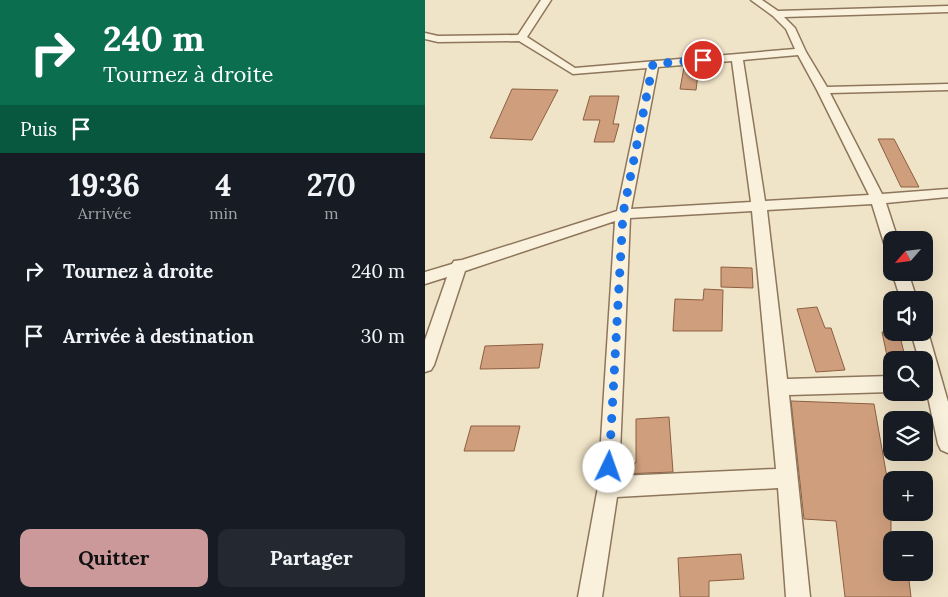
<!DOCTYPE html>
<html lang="fr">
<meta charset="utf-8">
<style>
:root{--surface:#171b24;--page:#242831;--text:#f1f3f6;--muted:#9ea1a6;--accent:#cc999b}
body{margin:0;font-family:Lora,serif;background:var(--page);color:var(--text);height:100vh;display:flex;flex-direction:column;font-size:19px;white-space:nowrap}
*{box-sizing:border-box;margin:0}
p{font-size:16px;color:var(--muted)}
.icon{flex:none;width:28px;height:28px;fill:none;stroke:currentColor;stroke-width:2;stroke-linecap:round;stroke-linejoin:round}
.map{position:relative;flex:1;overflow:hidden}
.details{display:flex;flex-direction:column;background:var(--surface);width:425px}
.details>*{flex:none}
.hud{background:#0b6e4f;color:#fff;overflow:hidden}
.needle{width:32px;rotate:242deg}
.controls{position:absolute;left:458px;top:231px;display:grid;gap:10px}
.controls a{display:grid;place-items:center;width:50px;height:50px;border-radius:10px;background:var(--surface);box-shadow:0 5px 20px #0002;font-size:25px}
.pin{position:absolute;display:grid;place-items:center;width:42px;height:42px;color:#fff;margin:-21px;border:2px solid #fff;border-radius:50%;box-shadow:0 1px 5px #0007}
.me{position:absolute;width:55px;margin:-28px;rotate:3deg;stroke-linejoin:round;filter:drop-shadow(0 0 4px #0008)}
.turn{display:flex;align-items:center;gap:18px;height:105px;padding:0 20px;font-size:22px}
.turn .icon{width:65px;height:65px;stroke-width:2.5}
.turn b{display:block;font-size:35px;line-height:42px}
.then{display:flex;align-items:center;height:48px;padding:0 20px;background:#0003;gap:10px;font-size:19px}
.eta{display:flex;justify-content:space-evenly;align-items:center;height:85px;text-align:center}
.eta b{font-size:30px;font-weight:700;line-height:35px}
.action{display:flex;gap:10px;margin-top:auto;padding:10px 20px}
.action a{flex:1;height:58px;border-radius:10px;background:var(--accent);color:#111;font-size:20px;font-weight:700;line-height:58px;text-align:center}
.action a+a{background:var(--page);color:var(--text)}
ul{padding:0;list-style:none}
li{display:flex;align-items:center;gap:15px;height:65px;padding:0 20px}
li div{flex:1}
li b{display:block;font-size:19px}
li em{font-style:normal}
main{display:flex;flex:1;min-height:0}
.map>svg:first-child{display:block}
</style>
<main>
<section class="details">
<div class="hud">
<div class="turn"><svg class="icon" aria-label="right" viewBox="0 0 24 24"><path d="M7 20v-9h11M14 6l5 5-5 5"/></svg><div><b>240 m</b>Tournez à droite</div></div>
<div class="then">Puis<svg class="icon" aria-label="arrive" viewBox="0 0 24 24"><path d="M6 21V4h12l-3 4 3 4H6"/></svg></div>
</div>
<div class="eta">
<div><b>19:36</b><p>Arrivée</p></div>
<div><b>4</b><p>min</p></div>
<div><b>270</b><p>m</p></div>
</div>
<ul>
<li><svg class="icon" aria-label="right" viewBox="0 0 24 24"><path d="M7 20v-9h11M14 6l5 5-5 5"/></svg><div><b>Tournez à droite</b></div><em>240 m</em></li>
<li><svg class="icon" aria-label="arrive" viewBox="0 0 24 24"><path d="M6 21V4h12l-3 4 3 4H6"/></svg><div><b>Arrivée à destination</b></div><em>30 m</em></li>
</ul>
<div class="action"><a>Quitter</a><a>Partager</a></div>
</section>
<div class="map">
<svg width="523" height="597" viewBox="0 0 523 597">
<rect width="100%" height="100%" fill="#f0e4c8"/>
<!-- building -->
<g fill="#cf9f7d" stroke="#8d5f41">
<path d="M274 66 271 90 255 89 259 67Z"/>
<path d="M87 89 133 90 107 140 65 138Z"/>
<path d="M165 96H194L188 124H194L189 142H169L175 120H158Z"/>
<path d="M453 139H469L494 187H476Z"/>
<path d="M296 267 327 268 328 288 296 287Z"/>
<path d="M279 289 298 290 297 331H248L250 299 278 300Z"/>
<path d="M392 307 400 328H406L420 370 391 372 372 309Z"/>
<path d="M457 332H474L480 357 462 356Z"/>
<path d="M118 344 114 368 55 369 60 346Z"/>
<path d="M366 401 449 404 466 500V572H483L486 597H420L411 521 379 519Z"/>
<path d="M244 417 248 472 196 474V462L211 463V419Z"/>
<path d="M46 426H95L89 451H39Z"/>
<path d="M316 554 319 579 284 581V597H255L253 558Z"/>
</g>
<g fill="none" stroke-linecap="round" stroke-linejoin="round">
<!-- street casing -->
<g stroke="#8d765c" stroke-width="3">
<g id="street">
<path d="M116 0H126L102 37 150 68 370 49 361 29 348 16 326 0H337L353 11 523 6V12L359 17 370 28 381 52 402 87 523 84V90L405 93 457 194 523 189V197L461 203 473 240H466V248L461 247 459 243 447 204 342 210 362 379 466 376V392L364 395 385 597H361L353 488 192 497 177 597H153L173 487 190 221 40 271 9 365 6 370 0 372V340L22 277 0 284V272L27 264 29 261 37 260 192 211 222 68 148 74 94 41 13 42 0 39V33L13 36 93 35ZM373 55 392 90 444 195 340 201 318 60ZM307 61 326 202 206 209 233 67ZM327 211 351 469 194 476 205 218Z"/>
<path d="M467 272H483L492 300H476Z"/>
<path d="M499 327 503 332 523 402V453L516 450 513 444 499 378V360H494L486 332H499Z"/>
</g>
</g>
<!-- street -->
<use href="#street" fill="#faf1dc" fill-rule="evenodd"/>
</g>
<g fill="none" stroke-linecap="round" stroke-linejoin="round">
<!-- route -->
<path stroke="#1a73e8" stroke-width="9" stroke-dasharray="0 16.2" d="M184 467 198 214 228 64 278 60"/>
</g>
</svg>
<div class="controls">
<a><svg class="needle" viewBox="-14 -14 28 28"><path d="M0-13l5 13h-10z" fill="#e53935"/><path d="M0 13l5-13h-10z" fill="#9ea1a6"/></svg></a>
<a><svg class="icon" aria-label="sound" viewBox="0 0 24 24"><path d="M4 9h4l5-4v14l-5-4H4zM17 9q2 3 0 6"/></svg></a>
<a><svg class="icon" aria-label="search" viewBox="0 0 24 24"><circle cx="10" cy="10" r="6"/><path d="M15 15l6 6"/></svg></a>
<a><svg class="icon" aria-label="layers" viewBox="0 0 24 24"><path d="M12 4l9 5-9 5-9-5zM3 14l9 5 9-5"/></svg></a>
<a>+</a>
<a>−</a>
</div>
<div class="pin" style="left:278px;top:60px;background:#d93025"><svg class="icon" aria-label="arrive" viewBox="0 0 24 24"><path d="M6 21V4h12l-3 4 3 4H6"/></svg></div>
<svg class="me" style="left:184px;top:467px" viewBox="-20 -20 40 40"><circle r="19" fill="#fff"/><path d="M0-13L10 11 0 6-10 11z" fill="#1a73e8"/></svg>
</div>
</main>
